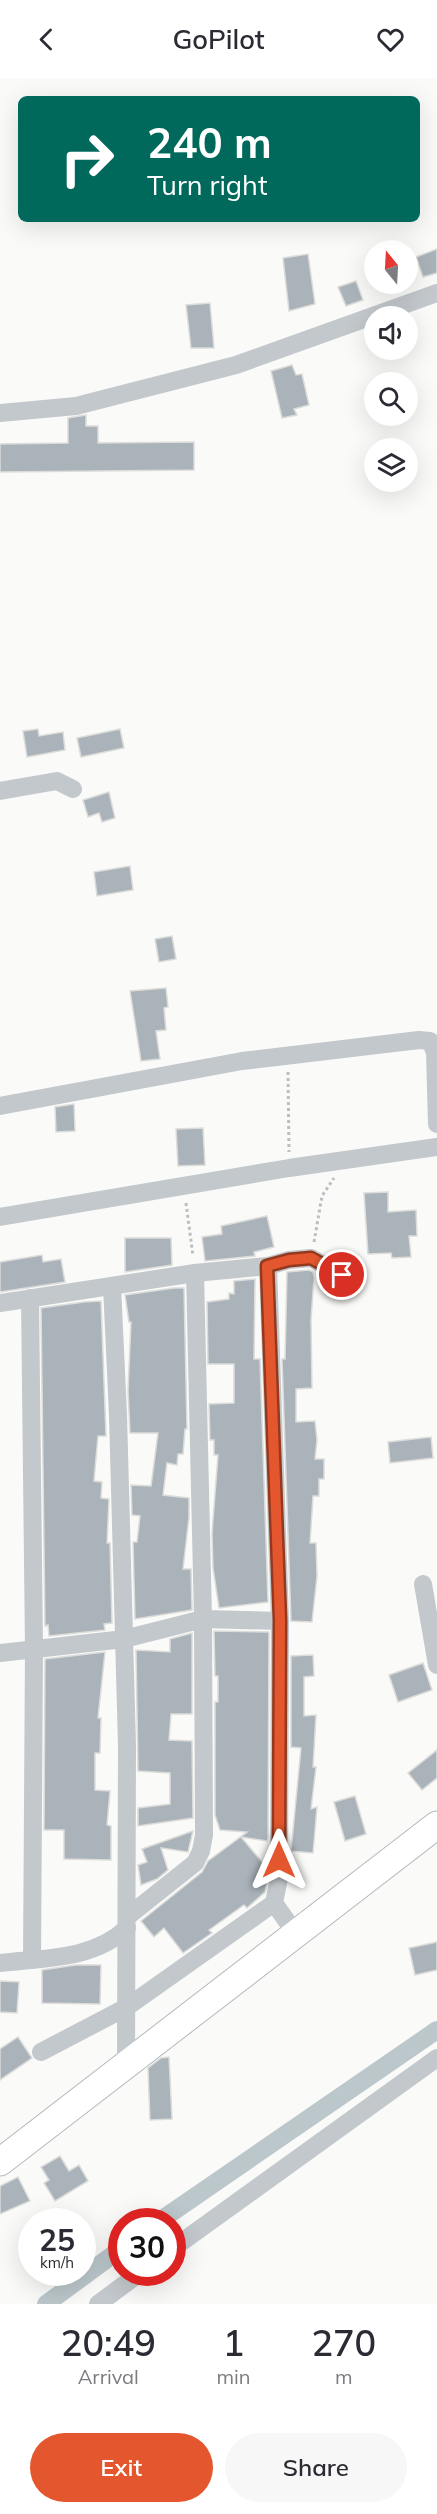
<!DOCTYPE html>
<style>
:root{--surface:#fff;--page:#f7f7f7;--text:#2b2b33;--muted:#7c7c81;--accent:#e4572e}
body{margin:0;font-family:Mulish,sans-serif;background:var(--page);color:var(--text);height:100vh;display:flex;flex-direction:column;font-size:22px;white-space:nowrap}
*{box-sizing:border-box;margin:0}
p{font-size:20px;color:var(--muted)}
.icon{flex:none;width:33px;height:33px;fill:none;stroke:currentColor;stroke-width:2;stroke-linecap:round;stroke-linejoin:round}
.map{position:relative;height:2226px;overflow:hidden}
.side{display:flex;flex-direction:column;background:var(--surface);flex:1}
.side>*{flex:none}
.guide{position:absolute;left:18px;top:18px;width:402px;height:126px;border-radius:9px;box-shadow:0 6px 24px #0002;background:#00695c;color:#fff;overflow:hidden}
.needle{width:39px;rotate:342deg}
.fabs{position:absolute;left:364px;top:162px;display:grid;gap:12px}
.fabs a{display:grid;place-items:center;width:54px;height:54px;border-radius:50%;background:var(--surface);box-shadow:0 6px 24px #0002;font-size:30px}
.speed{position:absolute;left:18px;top:2130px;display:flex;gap:12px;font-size:30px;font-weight:700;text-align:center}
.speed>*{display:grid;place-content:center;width:78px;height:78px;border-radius:50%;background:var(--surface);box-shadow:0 6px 24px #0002;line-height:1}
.speed small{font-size:15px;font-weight:400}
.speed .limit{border:9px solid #d22;background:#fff;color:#111}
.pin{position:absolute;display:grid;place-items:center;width:51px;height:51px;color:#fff;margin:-26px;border:3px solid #fff;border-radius:50%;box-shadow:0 2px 6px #0007}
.me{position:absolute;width:66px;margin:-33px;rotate:0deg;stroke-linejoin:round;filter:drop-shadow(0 0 4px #0008)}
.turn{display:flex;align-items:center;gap:21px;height:126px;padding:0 30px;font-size:27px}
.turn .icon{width:78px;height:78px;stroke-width:2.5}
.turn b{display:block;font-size:42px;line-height:51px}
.eta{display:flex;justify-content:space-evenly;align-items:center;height:102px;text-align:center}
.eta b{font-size:36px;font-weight:600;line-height:42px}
.primary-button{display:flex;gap:12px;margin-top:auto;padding:12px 30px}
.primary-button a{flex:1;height:69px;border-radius:36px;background:var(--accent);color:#fff;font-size:24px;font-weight:600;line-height:69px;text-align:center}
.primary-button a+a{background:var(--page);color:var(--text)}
header{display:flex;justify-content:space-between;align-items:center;height:78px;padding:0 30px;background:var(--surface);font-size:27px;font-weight:600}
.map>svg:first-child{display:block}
</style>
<header><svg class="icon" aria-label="back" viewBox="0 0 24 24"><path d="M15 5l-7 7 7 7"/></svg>GoPilot<svg class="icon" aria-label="heart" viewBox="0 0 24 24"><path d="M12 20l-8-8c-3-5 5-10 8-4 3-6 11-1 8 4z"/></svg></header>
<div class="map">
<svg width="437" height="2226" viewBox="0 0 437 2226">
<rect width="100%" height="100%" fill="#fafaf8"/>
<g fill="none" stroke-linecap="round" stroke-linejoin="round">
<!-- canal -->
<g stroke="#bbc7cb" stroke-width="18">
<path d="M158 2144 437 1952"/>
<path d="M46 2226 122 2170"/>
</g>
</g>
<!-- building -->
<g fill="#aab3b9" stroke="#dcdcda" stroke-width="1.5">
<path d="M437 171V195L423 199 416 179Z"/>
<path d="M308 176 315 226 289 233 283 180Z"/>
<path d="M356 203 363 222 346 228 338 209Z"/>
<path d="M210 225 214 270H191L186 227Z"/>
<path d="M292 287 296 297 302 296 309 327 294 331 297 337 282 340 271 293Z"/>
<path d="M86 337V348H98V365L194 364V392L0 394V366L68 365V340Z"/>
<path d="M38 651 39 658 63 654 65 672 27 679 23 653Z"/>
<path d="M120 651 124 670 81 679 77 660Z"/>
<path d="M109 714 115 740 102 744 99 735 88 739 83 722Z"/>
<path d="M130 788 133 812 97 818 94 794Z"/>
<path d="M172 858 176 881 159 884 155 861Z"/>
<path d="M166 910 168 929 164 930 166 952 156 953 160 981 141 983 130 913Z"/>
<path d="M74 1026 75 1053 56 1054 55 1029Z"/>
<path d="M203 1050 205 1087 178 1088 176 1051Z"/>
<path d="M388 1114V1134L416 1132 417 1158H409L411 1179 392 1180 391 1175 368 1176 364 1115Z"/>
<path d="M267 1138 274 1169 254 1174 255 1178 205 1183 202 1159 222 1156 221 1148Z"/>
<path d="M125 1160H171L172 1187 125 1194Z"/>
<path d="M42 1177 43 1184 61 1181 65 1204 0 1214V1184Z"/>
<path d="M309 1192 313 1194 314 1200 311 1242 312 1310 296 1311V1344L315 1343 317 1362 315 1381H324V1401H319V1418H313L310 1465H316L317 1498 312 1544 291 1543 282 1281H285L287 1194Z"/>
<path d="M255 1201 254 1281H260L268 1524 219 1530 213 1490 212 1455 218 1377H214V1362H210L209 1326 234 1325V1286H208L207 1224 229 1221V1215L234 1216V1203Z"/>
<path d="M174 1210H184L187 1351H185L183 1376H178L177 1387 167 1385 163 1417 189 1420V1439L183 1491H191L192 1532 135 1541 133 1464H137L140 1438 132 1437 131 1407 151 1408 158 1355H130L128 1312 131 1244H129L125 1217Z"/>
<path d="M101 1223 106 1358H98L94 1403 102 1404 101 1420 109 1421 107 1465H110L112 1545 104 1546 105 1552 49 1558 48 1547 45 1548 41 1230 84 1224Z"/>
<path d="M431 1359 433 1380 390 1385 388 1364Z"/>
<path d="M214 1553 269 1554 268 1760 267 1763 241 1759 268 1791V1799L265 1814 247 1830 244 1827 209 1852 212 1855 183 1875 164 1850 154 1859 141 1843 202 1794 208 1783 247 1754 220 1752 215 1737V1624H218V1598H215Z"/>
<path d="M192 1555V1636H171L169 1662 192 1663 193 1740 138 1748V1730L170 1726V1695L138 1693 136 1572 170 1574V1561Z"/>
<path d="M105 1574 98 1640H101L100 1675H95V1712L110 1713 107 1747 111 1748V1782L64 1781V1752H44L45 1581Z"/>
<path d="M313 1577 314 1598 304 1599V1638L316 1637 313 1689H316L311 1731 317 1729 313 1775 291 1773 301 1670 291 1669V1578Z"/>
<path d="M423 1585 432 1612 398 1624 389 1597Z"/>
<path d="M437 1672V1700L422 1712 408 1695Z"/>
<path d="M355 1718 366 1756 345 1763 334 1724Z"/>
<path d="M193 1753 188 1774 161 1770 168 1792 157 1801 141 1807 138 1787 147 1784 142 1771Z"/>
<path d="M437 1864V1892L415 1897 409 1870Z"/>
<path d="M76 1887H101L100 1926 42 1925V1892Z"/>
<path d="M0 1903 19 1904 17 1935 0 1934Z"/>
<path d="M18 1959 32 1980 0 2002V1971Z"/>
<path d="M169 1979 172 2041 150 2042 148 1990 161 1980Z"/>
<path d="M60 2078 69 2093 79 2087 88 2103 55 2123 44 2105 49 2102 41 2089Z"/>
<path d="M18 2099 30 2123 0 2136V2108Z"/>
</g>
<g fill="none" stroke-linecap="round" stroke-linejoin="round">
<!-- secondary casing -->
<g stroke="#b3babf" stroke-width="29">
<path id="secondary" d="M0 2084 437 1747"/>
</g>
<!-- path -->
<g stroke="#bbbfc2" stroke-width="3" stroke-dasharray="3 3" stroke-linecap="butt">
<path d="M288 994 289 1074"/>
<path d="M186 1125 193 1178"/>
<path d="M314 1164 322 1118 334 1100"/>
</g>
<!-- street -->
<g stroke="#c3c8cc" stroke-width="18">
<path d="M0 335 76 328 236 287 437 215"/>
<path d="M0 713 57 703 73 711"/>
<path d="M0 1028 242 983 419 962 430 963 435 974 437 1046"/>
<path d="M0 1139 289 1090 437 1069"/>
<path d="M112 1208 118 1337 127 1668 126 1988"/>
<path d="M30 1220 34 1571 32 1882"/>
<path d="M0 1225 195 1195 268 1188 289 1182 311 1180 342 1197"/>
<path d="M423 1506 437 1587"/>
<path d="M0 1575 124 1561 203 1541 280 1543"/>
<path d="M274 1825 296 1856"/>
<path d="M127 1839 195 1785 201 1773 204 1757 203 1541 195 1195"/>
<path d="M0 1885C44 1880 93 1882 127 1850"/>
<path d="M41 1974 127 1929 274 1825 279 1800 280 1543 268 1188"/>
<path d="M172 2171 437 1980"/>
<path d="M98 2226 141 2194"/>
</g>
<!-- secondary -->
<use href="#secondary" stroke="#fff" stroke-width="27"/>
</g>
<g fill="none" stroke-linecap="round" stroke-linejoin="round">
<!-- route casing -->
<g stroke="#94391e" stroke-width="15">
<path id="route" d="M279 1782 280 1542 267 1188 289 1182 311 1180 342 1197"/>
</g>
<!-- route -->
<use href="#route" stroke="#e4572e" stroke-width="10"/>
</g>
</svg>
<div class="fabs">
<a><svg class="needle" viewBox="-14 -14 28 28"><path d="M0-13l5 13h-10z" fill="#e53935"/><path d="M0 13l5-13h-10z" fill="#7c7c81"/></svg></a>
<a><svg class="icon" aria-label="sound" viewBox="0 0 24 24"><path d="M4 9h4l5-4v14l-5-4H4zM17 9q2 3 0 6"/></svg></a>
<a><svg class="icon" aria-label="search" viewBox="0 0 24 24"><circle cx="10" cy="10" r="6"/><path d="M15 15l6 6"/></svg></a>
<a><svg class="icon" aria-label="layers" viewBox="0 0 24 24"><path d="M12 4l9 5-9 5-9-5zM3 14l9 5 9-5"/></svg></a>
</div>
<div class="speed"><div>25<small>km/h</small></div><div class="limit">30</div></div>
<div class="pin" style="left:342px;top:1197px;background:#d93025"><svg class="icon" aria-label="arrive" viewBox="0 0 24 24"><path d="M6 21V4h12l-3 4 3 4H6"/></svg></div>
<svg class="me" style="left:279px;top:1782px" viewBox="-20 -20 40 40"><path d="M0-17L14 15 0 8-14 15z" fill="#e4572e" stroke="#fff" stroke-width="4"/></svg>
<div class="guide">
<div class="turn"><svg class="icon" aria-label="right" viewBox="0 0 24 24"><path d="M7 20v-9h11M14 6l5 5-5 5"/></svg><div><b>240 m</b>Turn right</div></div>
</div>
</div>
<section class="side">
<div class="eta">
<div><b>20:49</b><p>Arrival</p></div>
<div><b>1</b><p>min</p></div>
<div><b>270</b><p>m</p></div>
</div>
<div class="primary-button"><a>Exit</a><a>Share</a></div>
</section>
